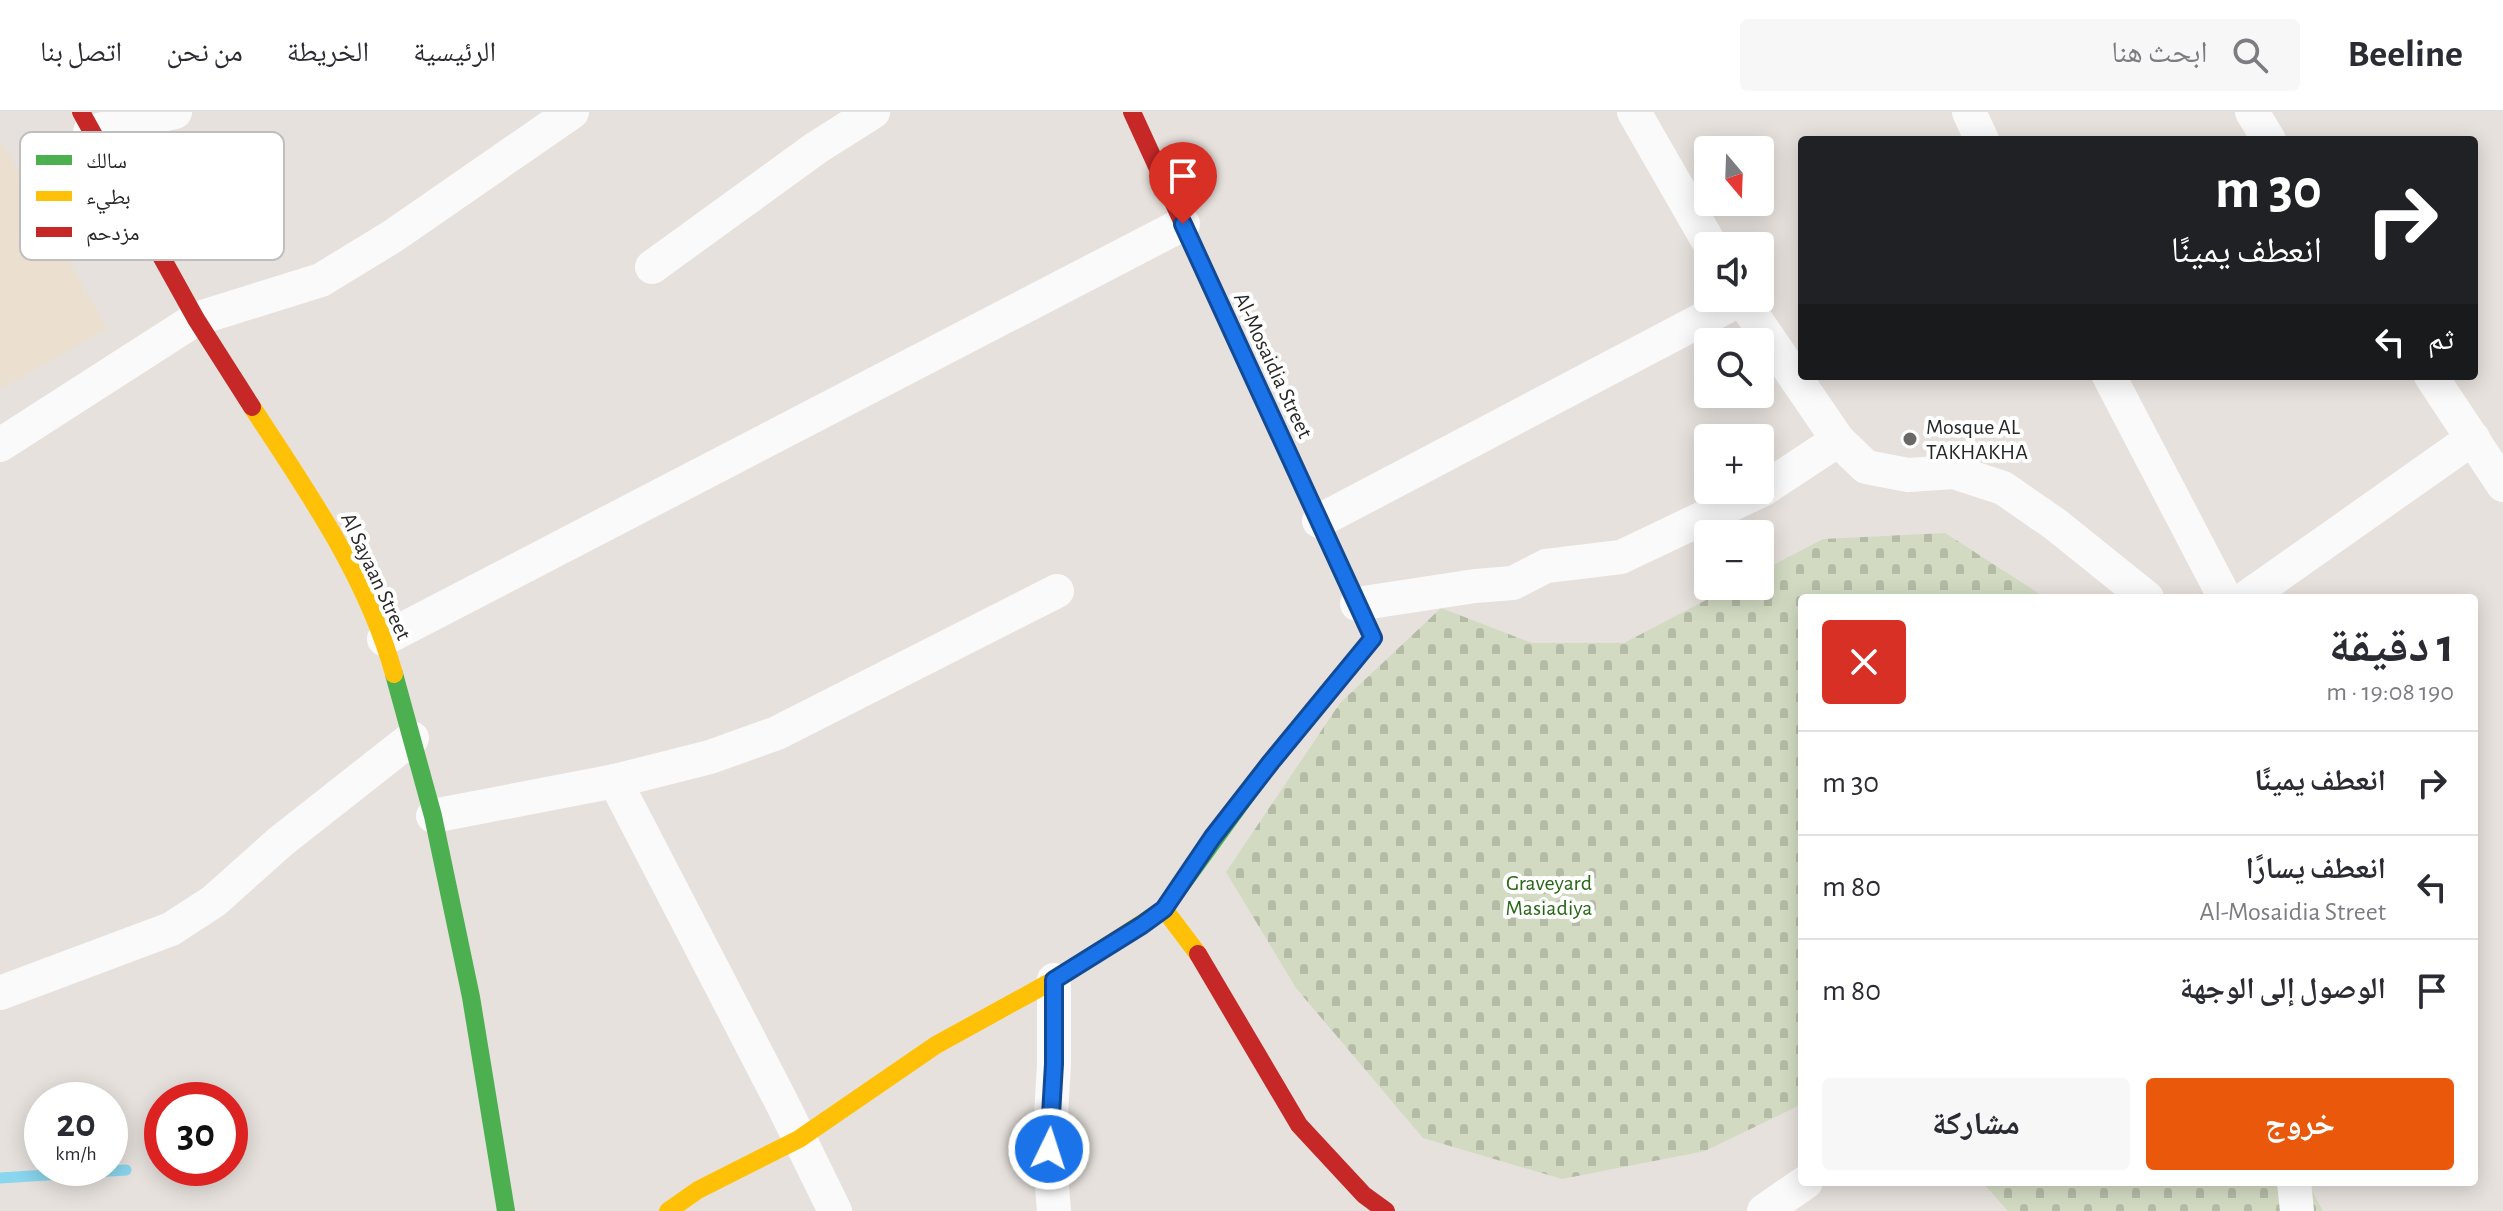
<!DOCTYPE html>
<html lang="ar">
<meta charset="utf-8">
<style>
:root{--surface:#fff;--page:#f7f7f7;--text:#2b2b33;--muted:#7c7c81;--line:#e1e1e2;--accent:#ea580c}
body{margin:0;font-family:"Alegreya Sans","Noto Naskh Arabic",sans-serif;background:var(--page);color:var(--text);direction:rtl;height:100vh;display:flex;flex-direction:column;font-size:30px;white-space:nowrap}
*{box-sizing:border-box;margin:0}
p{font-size:26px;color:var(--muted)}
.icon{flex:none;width:44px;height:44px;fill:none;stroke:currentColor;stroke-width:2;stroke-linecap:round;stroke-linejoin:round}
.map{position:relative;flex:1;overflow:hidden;direction:ltr}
.details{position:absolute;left:1798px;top:482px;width:680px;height:592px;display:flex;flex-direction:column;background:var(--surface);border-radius:8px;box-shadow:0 4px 20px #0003;direction:rtl}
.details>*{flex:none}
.top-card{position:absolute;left:1798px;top:24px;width:680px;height:244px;border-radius:8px;box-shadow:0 4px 20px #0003;direction:rtl;background:#202124;color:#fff;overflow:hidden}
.needle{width:52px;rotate:161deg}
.buttons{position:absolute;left:1694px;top:24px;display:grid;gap:16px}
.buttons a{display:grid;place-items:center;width:80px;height:80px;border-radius:8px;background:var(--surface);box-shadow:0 4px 20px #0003;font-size:40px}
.speed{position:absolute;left:24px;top:970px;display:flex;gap:16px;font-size:40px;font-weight:700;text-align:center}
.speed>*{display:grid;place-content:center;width:104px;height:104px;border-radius:50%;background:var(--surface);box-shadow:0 4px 20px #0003;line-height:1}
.speed small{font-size:20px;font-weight:400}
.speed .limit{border:12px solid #d22;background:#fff;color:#111}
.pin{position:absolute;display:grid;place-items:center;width:68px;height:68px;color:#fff;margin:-82px -34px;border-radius:50% 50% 50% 0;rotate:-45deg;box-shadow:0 0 8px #0007}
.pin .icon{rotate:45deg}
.me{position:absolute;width:88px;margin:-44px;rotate:4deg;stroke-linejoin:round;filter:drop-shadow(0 0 6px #0008)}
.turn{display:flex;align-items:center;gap:28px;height:168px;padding:0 24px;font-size:36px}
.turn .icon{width:104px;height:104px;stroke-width:2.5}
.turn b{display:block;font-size:56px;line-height:68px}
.then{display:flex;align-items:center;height:76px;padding:0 24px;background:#0003;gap:16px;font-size:30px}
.round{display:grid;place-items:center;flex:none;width:84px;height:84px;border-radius:8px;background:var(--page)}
.head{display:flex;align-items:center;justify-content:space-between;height:136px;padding:0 24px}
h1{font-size:48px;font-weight:700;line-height:60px}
.action{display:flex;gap:16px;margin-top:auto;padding:16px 24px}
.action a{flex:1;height:92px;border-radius:8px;background:var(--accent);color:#fff;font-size:32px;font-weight:700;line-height:92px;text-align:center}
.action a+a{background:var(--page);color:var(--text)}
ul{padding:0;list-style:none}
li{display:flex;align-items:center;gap:24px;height:104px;padding:0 24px;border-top:2px solid var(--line)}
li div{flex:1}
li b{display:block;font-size:30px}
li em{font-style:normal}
header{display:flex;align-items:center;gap:48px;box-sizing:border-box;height:112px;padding:0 40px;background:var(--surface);border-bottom:2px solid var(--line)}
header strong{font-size:38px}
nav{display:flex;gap:44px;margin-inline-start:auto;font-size:28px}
.search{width:560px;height:72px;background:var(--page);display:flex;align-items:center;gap:20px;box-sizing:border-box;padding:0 28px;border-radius:8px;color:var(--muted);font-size:30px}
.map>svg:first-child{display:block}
</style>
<header>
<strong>Beeline</strong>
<div class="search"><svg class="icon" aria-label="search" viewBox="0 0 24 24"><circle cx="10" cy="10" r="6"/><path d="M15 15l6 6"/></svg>ابحث هنا</div>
<nav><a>الرئيسية</a><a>الخريطة</a><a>من نحن</a><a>اتصل بنا</a></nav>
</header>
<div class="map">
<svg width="2503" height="1099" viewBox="0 0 2503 1099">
<defs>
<pattern id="cemetery-stones" width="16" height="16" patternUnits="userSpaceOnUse" patternTransform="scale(2)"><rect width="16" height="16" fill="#d2dbc2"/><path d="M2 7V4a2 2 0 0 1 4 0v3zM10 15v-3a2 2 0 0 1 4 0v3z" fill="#b4bca7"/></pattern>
</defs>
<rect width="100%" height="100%" fill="#e6e1dc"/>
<!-- education -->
<path fill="#ebe0cf" d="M0 27 107 217 0 277Z"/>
<!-- cemetery -->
<g fill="url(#cemetery-stones)">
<path d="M1945 421 2046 486H1802V992L1705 1039 1562 1067 1423 1026 1296 876 1226 760 1340 591 1441 496 1532 531H1624L1733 474H1760V460L1823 427Z"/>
<path d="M1982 1070H2307L2323 1099H2008Z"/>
</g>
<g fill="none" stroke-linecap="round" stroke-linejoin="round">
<!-- stream -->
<path stroke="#89d6ee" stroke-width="11" d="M0 1066 126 1058"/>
<!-- street -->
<g stroke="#fbfafa" stroke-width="34">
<path d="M1634 0 1711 134"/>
<path d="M1969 0 1982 28"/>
<path d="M2252 0 2269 28"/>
<path d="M90 20 175 0"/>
<path d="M652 155 816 36 873 0"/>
<path d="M1741 186 1838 328 1866 355 1908 363 1954 360 2003 376 2055 412 2147 486"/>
<path d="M2109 264 2225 486"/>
<path d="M2431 264 2503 373"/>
<path d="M0 333 196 207 321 168 393 124 572 0"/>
<path d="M1319 409 1741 187"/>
<path d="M2246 486 2473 326"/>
<path d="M1357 492 1475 474 1513 471 1546 454 1621 445 1764 377 1838 328"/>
<path d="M384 527 1183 112"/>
<path d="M615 669 781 989 835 1099"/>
<path d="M433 704 615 669 710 645 777 621 1057 479"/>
<path d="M1054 868V952L1049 1037 1054 1099"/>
<path d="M0 881 171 817 214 789 280 730 412 626"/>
<path d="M2294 1070 2297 1099"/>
<path d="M1764 1099 1806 1070"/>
</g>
<!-- fast -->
<g stroke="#4caf50" stroke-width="18">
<path d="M394 562 433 704 471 885 506 1099"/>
<path d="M1164 797 1264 659 1373 526 1363 504"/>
</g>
<!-- slow -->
<g stroke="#ffc107" stroke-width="18">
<path d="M252 295C307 379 367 464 394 562"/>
<path d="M668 1099 698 1078 799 1027 936 933 1054 868 1164 797 1198 842"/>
</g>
<!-- jam -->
<g stroke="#c62828" stroke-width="18">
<path d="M81 0 196 207 252 295"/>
<path d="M1132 0 1363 504"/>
<path d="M1198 842 1299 1013 1364 1083 1386 1099"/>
</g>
</g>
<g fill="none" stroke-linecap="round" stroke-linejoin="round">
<!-- route casing -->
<g stroke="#114b97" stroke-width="20">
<path id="route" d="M1049 1037 1054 952V868L1142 813 1164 797 1212 726 1271 650 1373 526 1183 112"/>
</g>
<!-- route -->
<use href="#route" stroke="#1a73e8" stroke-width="14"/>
</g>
<!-- markers -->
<circle fill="#6a6866" stroke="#fff" stroke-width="3" cx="1910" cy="327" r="8"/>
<g text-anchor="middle" stroke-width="8" stroke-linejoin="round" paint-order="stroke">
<!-- street labels -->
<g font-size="22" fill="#272727" stroke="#fff">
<text transform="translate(1274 253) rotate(65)" y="8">Al-Mosaidia Street</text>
<text transform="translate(377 464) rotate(65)" y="8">Al Sayaan Street</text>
</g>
<!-- poi labels -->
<g font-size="22" fill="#272727" stroke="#fff" text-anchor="start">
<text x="1926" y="322">Mosque AL<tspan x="1926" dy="25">TAKHAKHA</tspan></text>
</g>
<!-- park labels -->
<g font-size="22" fill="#276714" stroke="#fff">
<text x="1549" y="778">Graveyard<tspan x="1549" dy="25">Masiadiya</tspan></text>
</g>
</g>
<!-- legend -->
<rect x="20" y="20" width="264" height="128" rx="12" fill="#fff" stroke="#bebebe" stroke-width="2"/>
<rect x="36" y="43" width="36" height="10" fill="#4caf50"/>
<rect x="36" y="79" width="36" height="10" fill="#ffc107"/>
<rect x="36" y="115" width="36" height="10" fill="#c62828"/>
<g font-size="22" fill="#272727">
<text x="86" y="56">سالك</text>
<text x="86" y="92">بطيء</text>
<text x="86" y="128">مزدحم</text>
</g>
</svg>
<div class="buttons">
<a><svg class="needle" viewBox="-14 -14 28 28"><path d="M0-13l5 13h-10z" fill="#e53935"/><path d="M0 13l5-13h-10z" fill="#7c7c81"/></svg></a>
<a><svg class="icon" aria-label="sound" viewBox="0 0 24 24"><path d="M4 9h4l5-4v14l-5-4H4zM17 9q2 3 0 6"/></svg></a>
<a><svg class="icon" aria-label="search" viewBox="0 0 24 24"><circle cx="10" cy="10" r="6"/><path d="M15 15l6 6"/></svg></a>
<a>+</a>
<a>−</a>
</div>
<div class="speed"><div>20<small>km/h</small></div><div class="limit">30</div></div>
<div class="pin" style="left:1183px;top:112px;background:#d93025"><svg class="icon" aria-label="arrive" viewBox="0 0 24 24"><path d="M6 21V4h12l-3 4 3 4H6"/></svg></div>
<svg class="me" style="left:1049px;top:1037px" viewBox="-20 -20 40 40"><circle r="17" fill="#1a73e8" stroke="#fff" stroke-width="3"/><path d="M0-11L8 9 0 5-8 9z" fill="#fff"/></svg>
<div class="top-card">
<div class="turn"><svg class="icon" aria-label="right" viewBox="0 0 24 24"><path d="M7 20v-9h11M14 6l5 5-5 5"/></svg><div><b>30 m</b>انعطف يمينًا</div></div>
<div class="then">ثم<svg class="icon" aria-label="left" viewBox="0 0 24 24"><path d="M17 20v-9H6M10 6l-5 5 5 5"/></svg></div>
</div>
<section class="details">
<div class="head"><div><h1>1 دقيقة</h1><p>190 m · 19:08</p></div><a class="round" style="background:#d93025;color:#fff"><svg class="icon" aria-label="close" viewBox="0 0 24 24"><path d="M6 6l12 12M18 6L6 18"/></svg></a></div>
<ul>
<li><svg class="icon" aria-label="right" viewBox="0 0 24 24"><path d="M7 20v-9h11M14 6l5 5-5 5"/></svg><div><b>انعطف يمينًا</b></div><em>30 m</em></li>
<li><svg class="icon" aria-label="left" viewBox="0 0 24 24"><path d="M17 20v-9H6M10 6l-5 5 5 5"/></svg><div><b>انعطف يسارًا</b><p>Al-Mosaidia Street</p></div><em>80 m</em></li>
<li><svg class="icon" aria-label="arrive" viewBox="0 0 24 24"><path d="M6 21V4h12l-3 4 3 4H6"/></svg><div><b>الوصول إلى الوجهة</b></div><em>80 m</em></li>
</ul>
<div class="action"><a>خروج</a><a>مشاركة</a></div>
</section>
</div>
